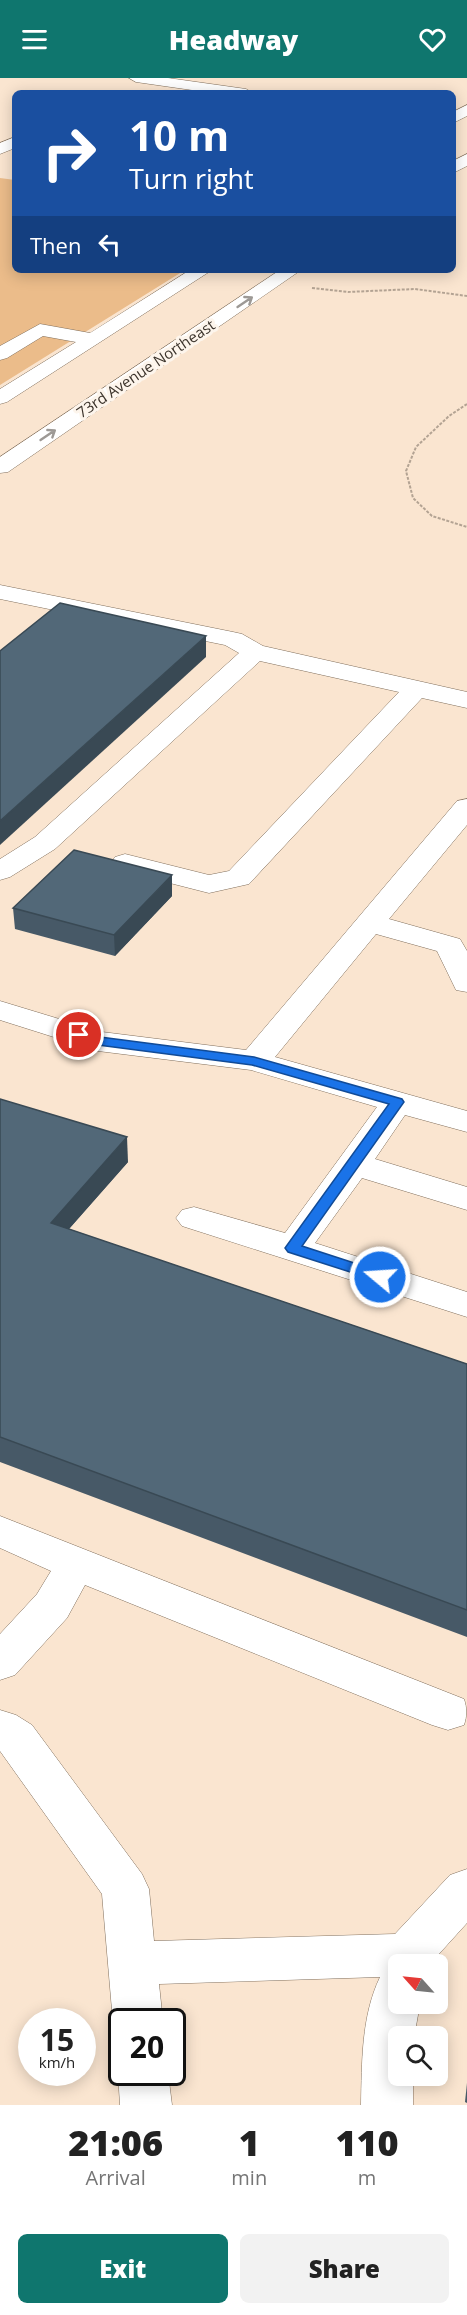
<!DOCTYPE html>
<style>
:root{--surface:#fff;--page:#f2f2f2;--text:#222;--muted:#767676;--accent:#0f766e}
body{margin:0;font-family:"Open Sans",sans-serif;background:var(--page);color:var(--text);height:100vh;display:flex;flex-direction:column;font-size:22px;white-space:nowrap}
*{box-sizing:border-box;margin:0}
p{font-size:20px;color:var(--muted)}
.icon{flex:none;width:33px;height:33px;fill:none;stroke:currentColor;stroke-width:2;stroke-linecap:round;stroke-linejoin:round}
.map{position:relative;height:2027px;overflow:hidden}
.side{display:flex;flex-direction:column;background:var(--surface);flex:1}
.side>*{flex:none}
.top-card{position:absolute;left:12px;top:12px;width:444px;height:183px;border-radius:9px;box-shadow:0 3px 15px #0003;background:#1a4fa0;color:#fff;overflow:hidden}
.needle{width:39px;rotate:297deg}
.controls{position:absolute;left:388px;top:1876px;display:grid;gap:12px}
.controls a{display:grid;place-items:center;width:60px;height:60px;border-radius:9px;background:var(--surface);box-shadow:0 3px 15px #0003;font-size:30px}
.speed{position:absolute;left:18px;top:1930px;display:flex;gap:12px;font-size:30px;font-weight:700;text-align:center}
.speed>*{display:grid;place-content:center;width:78px;height:78px;border-radius:50%;background:var(--surface);box-shadow:0 3px 15px #0003;line-height:1}
.speed small{font-size:15px;font-weight:400}
.speed .limit{border:3px solid #111;border-radius:9px;background:#fff;color:#111}
.pin{position:absolute;display:grid;place-items:center;width:51px;height:51px;color:#fff;margin:-26px;border:3px solid #fff;border-radius:50%;box-shadow:0 2px 6px #0007}
.me{position:absolute;width:66px;margin:-33px;rotate:288deg;stroke-linejoin:round;filter:drop-shadow(0 0 4px #0008)}
.turn{display:flex;align-items:center;gap:21px;height:126px;padding:0 18px;font-size:27px}
.turn .icon{width:78px;height:78px;stroke-width:2.5}
.turn b{display:block;font-size:42px;line-height:51px}
.then{display:flex;align-items:center;height:57px;padding:0 18px;background:#0003;gap:12px;font-size:22px}
.eta{display:flex;justify-content:space-evenly;align-items:center;height:102px;text-align:center}
.eta b{font-size:36px;font-weight:800;line-height:42px}
.action{display:flex;gap:12px;margin-top:auto;padding:12px 18px}
.action a{flex:1;height:69px;border-radius:9px;background:var(--accent);color:#fff;font-size:24px;font-weight:800;line-height:69px;text-align:center}
.action a+a{background:var(--page);color:var(--text)}
header{display:flex;justify-content:space-between;align-items:center;height:78px;padding:0 18px;background:var(--accent);color:#fff;font-size:27px;font-weight:800}
.map>svg:first-child{display:block}
</style>
<header><svg class="icon" aria-label="menu" viewBox="0 0 24 24"><path d="M4 6h16M4 12h16M4 18h16"/></svg>Headway<svg class="icon" aria-label="heart" viewBox="0 0 24 24"><path d="M12 20l-8-8c-3-5 5-10 8-4 3-6 11-1 8 4z"/></svg></header>
<div class="map">
<svg width="467" height="2027" viewBox="0 0 467 2027">
<rect width="100%" height="100%" fill="#fae5d0"/>
<!-- green -->
<path fill="#ebbc8a" d="M0 100 15 102V192H185L0 307Z"/>
<g fill="none" stroke-linecap="round" stroke-linejoin="round">
<!-- minor casing -->
<g stroke="#816f5c" stroke-width="1">
<g id="minor">
<path d="M129 0H168L246 11 253 15H213L136 4Z"/>
<path d="M467 27V38L453 45V34Z"/>
<path d="M15 59V70L0 76V65Z"/>
<path d="M467 76V88L453 95V83Z"/>
<path d="M190 192H212L7 324 0 326V311L76 264 43 258 7 280 0 282V268L40 246 90 255Z"/>
<path d="M280 192H301L8 394 0 395V379Z"/>
<path d="M0 507 233 554 242 556 263 568 467 614V630L422 620 249 806 209 815 115 791 111 785 115 779 125 776 209 797 229 793 399 614 260 583 55 771 10 799 0 802V781L35 759 239 575 225 567 0 521Z"/>
<path d="M467 721V747L389 841 460 861 467 873V914L456 912 437 873 376 856 275 979 467 1033V1054L405 1037 375 1081 467 1109V1132L362 1100 315 1165 467 1214V1239L182 1148 176 1140 182 1132 194 1129 285 1155 377 1029 251 992 98 973 0 942V923L102 954 246 972 457 723Z"/>
<path d="M0 1438 464 1621C467 1630 467 1638 464 1647L448 1652 432 1647 85 1507 67 1540 15 1597 0 1602V1556L37 1516 51 1493 0 1470Z"/>
<path d="M0 1632 16 1637 32 1647 142 1796 149 1811 154 1863 395 1856 450 1797 467 1791V1845L429 1887H399V1926H420L414 1959H399V1998H413V2027H361C362 1984 361 1939 380 1899L159 1906 163 1944H122L120 1960 113 1944 102 1816 0 1673Z"/>
<path d="M122 1986V1995H168L172 2027H120L118 1995Z"/>
</g>
</g>
<!-- path -->
<g stroke="#b3a393" stroke-width="2" stroke-dasharray="3 1.5" stroke-linecap="butt">
<path d="M312 210 348 214 415 211 467 218"/>
<path d="M467 326 449 338 416 369 406 393 413 420 432 438 467 449"/>
</g>
<!-- minor -->
<use href="#minor" fill="#fff" fill-rule="evenodd"/>
</g>
<!-- wall -->
<g fill="#475967">
<path d="M172 818 115 878 15 851 13 830Z"/>
<path d="M0 1021 128 1084 69 1151 467 1286V1559L0 1384Z"/>
<path d="M467 2005V2025L465 2024Z"/>
</g>
<!-- shaded-wall -->
<g fill="#394954">
<path d="M206 558V579L0 767V743Z"/>
<path d="M172 797V818L115 878 114 857Z"/>
<path d="M127 1059 128 1084 53 1169 51 1145Z"/>
</g>
<!-- building -->
<g fill="#526878" stroke="#394954" stroke-width="1.5">
<path d="M60 525 206 558 0 743V573Z"/>
<path d="M74 772 172 797 114 857 13 830Z"/>
<path d="M0 1021 127 1059 51 1145 467 1286V1532L0 1359Z"/>
</g>
<!-- one-way arrows -->
<defs><path id="oneway-shaft" d="M-6 0H5M1.5-3L5.5 0L1.5 3" fill="none" stroke-width="1.6" stroke-linecap="round" stroke-linejoin="round" transform="scale(1.5)"/></defs>
<g stroke="#9d9995">
<use href="#oneway-shaft" transform="translate(245 224) rotate(-34)"/>
<use href="#oneway-shaft" transform="translate(48 357) rotate(-34)"/>
</g>
<!-- route -->
<path fill="#1a73e8" stroke="#114b97" stroke-width="1.5" d="M79 953 100 959 254 979 402 1021 404 1024 302 1168 385 1195 387 1199 385 1202H375L288 1174 285 1170 389 1026 252 987 98 967 74 959 72 957 74 954Z"/>
<g text-anchor="middle" stroke-width="6" stroke-linejoin="round" paint-order="stroke">
<!-- far-street labels -->
<g font-size="15" fill="#3b332b" stroke="#fdf5ec">
<text transform="translate(146 291) rotate(-34)" y="5">73rd Avenue Northeast</text>
</g>
</g>
</svg>
<div class="controls">
<a><svg class="needle" viewBox="-14 -14 28 28"><path d="M0-13l5 13h-10z" fill="#e53935"/><path d="M0 13l5-13h-10z" fill="#767676"/></svg></a>
<a><svg class="icon" aria-label="search" viewBox="0 0 24 24"><circle cx="10" cy="10" r="6"/><path d="M15 15l6 6"/></svg></a>
</div>
<div class="speed"><div>15<small>km/h</small></div><div class="limit">20</div></div>
<div class="pin" style="left:79px;top:957px;background:#d93025"><svg class="icon" aria-label="arrive" viewBox="0 0 24 24"><path d="M6 21V4h12l-3 4 3 4H6"/></svg></div>
<svg class="me" style="left:380px;top:1199px" viewBox="-20 -20 40 40"><circle r="17" fill="#1a73e8" stroke="#fff" stroke-width="3"/><path d="M0-11L8 9 0 5-8 9z" fill="#fff"/></svg>
<div class="top-card">
<div class="turn"><svg class="icon" aria-label="right" viewBox="0 0 24 24"><path d="M7 20v-9h11M14 6l5 5-5 5"/></svg><div><b>10 m</b>Turn right</div></div>
<div class="then">Then<svg class="icon" aria-label="left" viewBox="0 0 24 24"><path d="M17 20v-9H6M10 6l-5 5 5 5"/></svg></div>
</div>
</div>
<section class="side">
<div class="eta">
<div><b>21:06</b><p>Arrival</p></div>
<div><b>1</b><p>min</p></div>
<div><b>110</b><p>m</p></div>
</div>
<div class="action"><a>Exit</a><a>Share</a></div>
</section>
